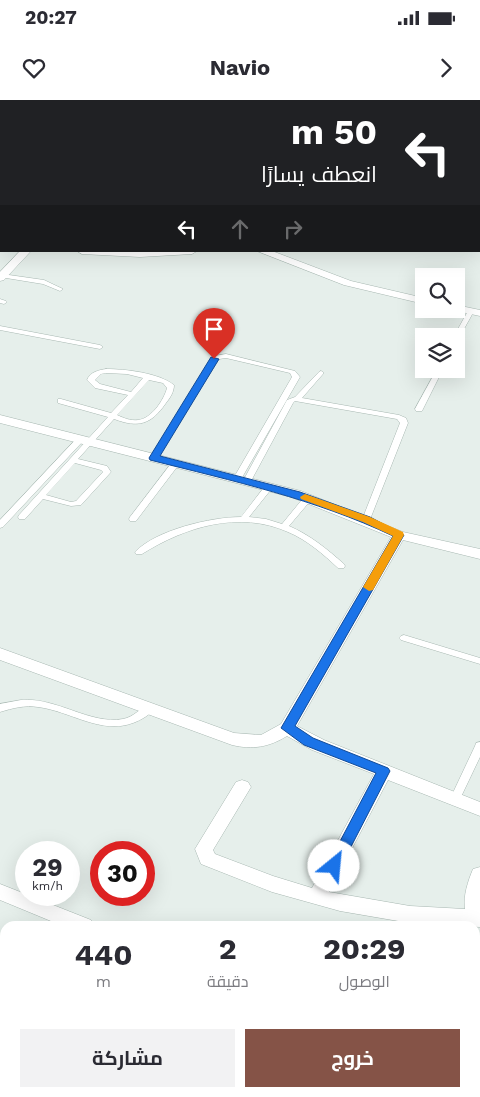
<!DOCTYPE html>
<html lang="ar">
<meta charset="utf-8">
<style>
:root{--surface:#fff;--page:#f2f2f3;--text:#2b2b33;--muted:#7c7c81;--accent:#855347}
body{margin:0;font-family:"Work Sans",Cairo,sans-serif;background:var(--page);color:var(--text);direction:rtl;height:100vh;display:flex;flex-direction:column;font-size:19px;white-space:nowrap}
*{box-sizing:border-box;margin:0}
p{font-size:16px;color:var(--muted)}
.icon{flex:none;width:28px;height:28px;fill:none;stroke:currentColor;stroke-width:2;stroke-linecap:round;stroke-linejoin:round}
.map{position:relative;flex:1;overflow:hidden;direction:ltr}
.side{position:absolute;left:0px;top:821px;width:480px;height:176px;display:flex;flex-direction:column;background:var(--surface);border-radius:15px 15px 0 0;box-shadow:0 5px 20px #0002;direction:rtl}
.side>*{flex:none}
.guide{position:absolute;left:0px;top:0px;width:480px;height:152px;box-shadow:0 5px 20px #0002;direction:rtl;background:#202124;color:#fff;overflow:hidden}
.controls{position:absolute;left:415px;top:168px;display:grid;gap:10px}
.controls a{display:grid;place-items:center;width:50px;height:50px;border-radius:0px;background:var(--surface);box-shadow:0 5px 20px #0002;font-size:25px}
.speed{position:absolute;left:15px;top:741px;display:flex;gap:10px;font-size:25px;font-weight:700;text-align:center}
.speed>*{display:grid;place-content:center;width:65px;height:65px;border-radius:50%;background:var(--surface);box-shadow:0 5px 20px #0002;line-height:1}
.speed small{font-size:12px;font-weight:400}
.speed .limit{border:8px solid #d22;background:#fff;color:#111}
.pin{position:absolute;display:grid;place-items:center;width:42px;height:42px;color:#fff;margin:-51px -21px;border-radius:50% 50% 50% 0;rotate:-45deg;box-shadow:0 0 5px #0007}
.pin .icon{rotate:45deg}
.me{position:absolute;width:55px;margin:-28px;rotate:28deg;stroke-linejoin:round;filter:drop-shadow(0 0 4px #0008)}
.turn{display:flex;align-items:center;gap:18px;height:105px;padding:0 20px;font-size:22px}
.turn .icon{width:65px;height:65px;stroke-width:2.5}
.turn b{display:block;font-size:35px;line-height:42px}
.lanes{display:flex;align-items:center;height:48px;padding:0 20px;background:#0003;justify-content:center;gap:25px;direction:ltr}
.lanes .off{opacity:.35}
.eta{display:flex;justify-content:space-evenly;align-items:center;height:85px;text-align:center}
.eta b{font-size:30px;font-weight:700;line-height:35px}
.cta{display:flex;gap:10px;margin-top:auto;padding:10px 20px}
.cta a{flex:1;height:58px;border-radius:0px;background:var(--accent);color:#fff;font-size:20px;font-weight:700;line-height:58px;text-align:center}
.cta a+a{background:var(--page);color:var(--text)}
.status{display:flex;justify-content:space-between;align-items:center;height:35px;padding:0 25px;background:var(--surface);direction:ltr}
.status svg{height:14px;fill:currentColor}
header{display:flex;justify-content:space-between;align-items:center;height:65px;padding:0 20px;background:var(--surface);font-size:22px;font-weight:700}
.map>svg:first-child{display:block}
</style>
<div class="status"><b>20:27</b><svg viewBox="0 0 49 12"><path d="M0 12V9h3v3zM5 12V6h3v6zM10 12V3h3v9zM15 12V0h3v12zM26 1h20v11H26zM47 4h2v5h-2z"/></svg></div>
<header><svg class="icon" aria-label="forward" viewBox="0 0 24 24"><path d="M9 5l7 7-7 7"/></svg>Navio<svg class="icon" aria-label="heart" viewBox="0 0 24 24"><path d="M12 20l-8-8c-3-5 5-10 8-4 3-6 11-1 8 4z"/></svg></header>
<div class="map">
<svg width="480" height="997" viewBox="0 0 480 997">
<rect width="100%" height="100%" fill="#e6efeb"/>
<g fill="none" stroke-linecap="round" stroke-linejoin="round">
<!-- lane casing -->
<g stroke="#a8b8b2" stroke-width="1">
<g id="lane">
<path d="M0 21 1 22V25H0Z"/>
<path d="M2 174 44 180 63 189 60 191 43 184 0 177V175Z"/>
<path d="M0 199 6 201 7 202 4 204 0 203Z"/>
<path d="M471 209 474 211 459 238 456 240V236H454L468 211Z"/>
<path d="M0 226 100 245 103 247 100 249 0 230Z"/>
<path d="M226 254 295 271 300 277 240 381H237L233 379 292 277 290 273 226 258 219 259 158 357 157 359H151L150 357 215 256Z"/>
<path d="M106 269C126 269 159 273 174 285 174 292 170 298 166 303 151 325 138 328 114 319L78 359 107 366 111 372 81 405 71 406 43 399 25 419H19L18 417 19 415 108 317 58 303V299H61L111 313 128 295 95 288 87 280C90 272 99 270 106 269ZM106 273 127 274 143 278 131 292 100 284 95 280 101 274ZM149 280 163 283 167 288C164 300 151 319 138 320 130 321 124 318 117 315ZM75 363 101 370 103 372 76 401 71 402 46 395Z"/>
<path d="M437 269H443L422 311H416L415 309Z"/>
<path d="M321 271 323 272V274L302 298 399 315 406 318 408 323 369 422 366 423 362 420 400 323 397 319 295 301 293 303 251 381 247 383 243 381 287 300 295 297 319 272Z"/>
<path d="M78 337H81L85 339 3 427 0 428V420Z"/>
<path d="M173 361H176L180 363 136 421H130L129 419 130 417Z"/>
<path d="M266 385H272L273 387 249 417 266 419 282 424 305 396H311L312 398 311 400 289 426C310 435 327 449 344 464L345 466 344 468H338C323 454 307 440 288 432 239 410 185 427 142 454H136L135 452C156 430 211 417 241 417Z"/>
<path d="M404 535 480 558V564L401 540 399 538 401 536Z"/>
<path d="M21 600C57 597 90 625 123 619 134 617 140 608 150 604L153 606 155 608C150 615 141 620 133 623 101 635 70 611 38 607 25 605 13 608 0 612V604Z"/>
<path d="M480 642V657L460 699 459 702 455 703 451 702 450 699 475 646 476 643Z"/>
</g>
</g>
<!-- street casing -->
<g stroke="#a8b8b2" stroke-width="1">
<g id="street">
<path d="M131 0H143L144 1H132Z"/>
<path d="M223 0H233L234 1H224Z"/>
<path d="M365 0H374L375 1H366Z"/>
<rect x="479" y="23" width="1" height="6"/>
<rect x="0" y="29" width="1" height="6"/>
<rect x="0" y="56" width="1" height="6"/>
<rect x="479" y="58" width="1" height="6"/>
<path d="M20 151H31L4 180 0 181V172Z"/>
<path d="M77 151H197L192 154 140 157 82 154Z"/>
<path d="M257 151H272L351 181 424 198V204L344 185Z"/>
<path d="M456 205 480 210V216L452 210 451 209H456Z"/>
<path d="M0 315 301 391 403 432 480 449V459L403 440 297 626 324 640 480 702V716L388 680 329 792 410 806 465 809C463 796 468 781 473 769L480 767V827L410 823 340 811 272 792 201 764 195 749 236 682 242 680 248 682 251 687 213 750 215 754 273 776 312 788 374 674 312 650 287 636C269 647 253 650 232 645L0 560V548L234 633 261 635 281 624 391 437 291 397 0 323Z"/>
<path d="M0 784 91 820 94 826H63L0 800Z"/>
<path d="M475 932 480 934V954L475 952Z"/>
</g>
</g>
<!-- lane -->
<use href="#lane" fill="#fff" fill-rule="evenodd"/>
<!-- street -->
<use href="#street" fill="#fff" fill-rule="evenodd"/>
</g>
<!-- route -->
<path fill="#1a73e8" stroke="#114b97" d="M211 257 219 259 160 356 300 392 370 417 404 435 295 626 313 638 388 668 390 671 339 770H329L327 766 376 673 304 645 281 628 393 436C315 399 233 381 150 360L149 358Z"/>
<!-- slow -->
<path fill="#f59e0b" d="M305 394 370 417 403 432 404 435 373 490 369 491 363 487 393 436 363 422 301 399 300 397Z"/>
</svg>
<div class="controls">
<a><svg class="icon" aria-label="search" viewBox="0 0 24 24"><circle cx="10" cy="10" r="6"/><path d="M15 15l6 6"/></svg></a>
<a><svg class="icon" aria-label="layers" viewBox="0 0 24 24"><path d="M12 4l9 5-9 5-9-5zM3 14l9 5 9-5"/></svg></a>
</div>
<div class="speed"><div>29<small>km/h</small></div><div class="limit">30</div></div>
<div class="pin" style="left:214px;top:259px;background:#d93025"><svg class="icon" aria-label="arrive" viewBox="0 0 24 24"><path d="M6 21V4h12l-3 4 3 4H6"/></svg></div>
<svg class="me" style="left:334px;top:766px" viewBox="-20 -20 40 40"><circle r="19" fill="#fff"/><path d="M0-13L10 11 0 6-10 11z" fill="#1a73e8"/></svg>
<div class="guide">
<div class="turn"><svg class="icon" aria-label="left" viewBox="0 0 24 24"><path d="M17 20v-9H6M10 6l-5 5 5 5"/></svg><div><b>50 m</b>انعطف يسارًا</div></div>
<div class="lanes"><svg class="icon" aria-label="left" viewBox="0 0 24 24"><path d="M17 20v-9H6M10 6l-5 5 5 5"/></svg><svg class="icon off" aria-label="ahead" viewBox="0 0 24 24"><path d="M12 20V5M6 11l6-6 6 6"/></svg><svg class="icon off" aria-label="right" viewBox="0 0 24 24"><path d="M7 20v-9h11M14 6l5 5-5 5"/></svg></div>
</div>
<section class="side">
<div class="eta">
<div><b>20:29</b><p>الوصول</p></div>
<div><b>2</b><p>دقيقة</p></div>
<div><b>440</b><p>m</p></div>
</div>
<div class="cta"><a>خروج</a><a>مشاركة</a></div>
</section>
</div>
